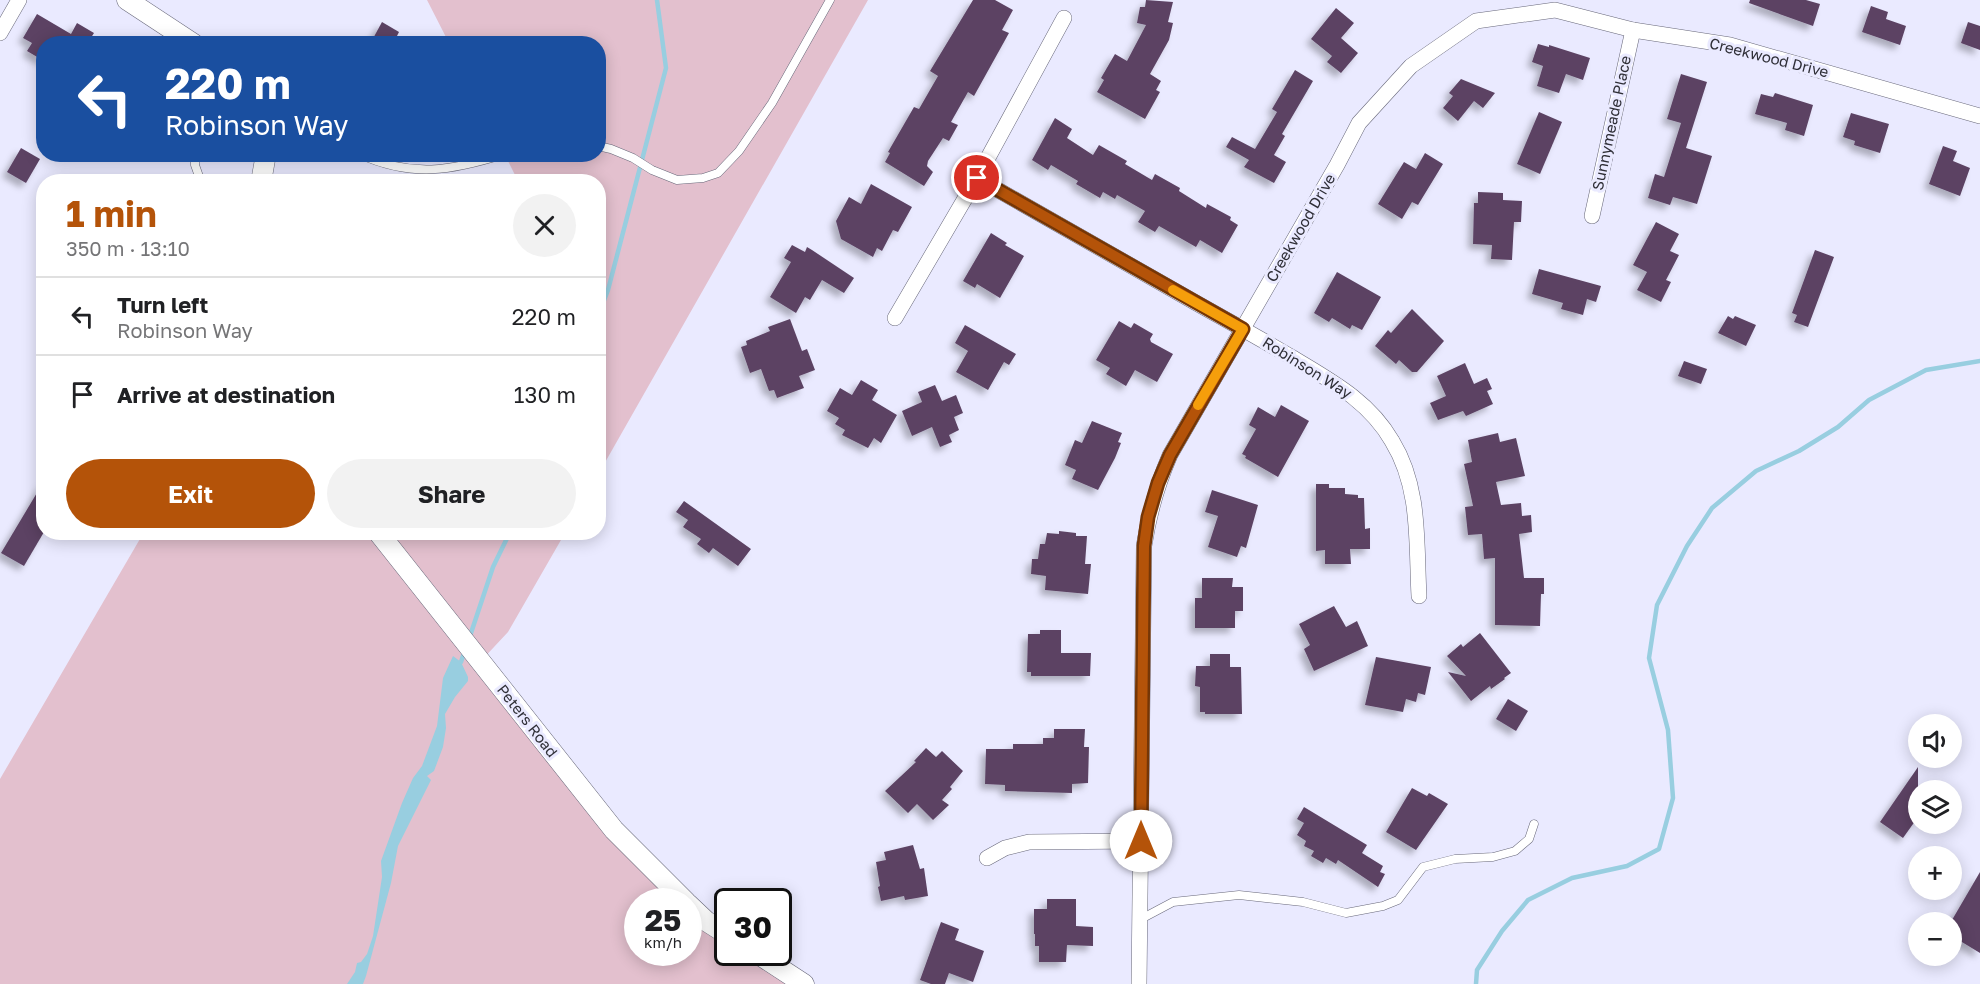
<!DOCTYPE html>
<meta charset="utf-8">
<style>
:root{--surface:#fff;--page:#f2f2f2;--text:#202124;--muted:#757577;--line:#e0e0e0;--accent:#b45309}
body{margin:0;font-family:"Golos Text",sans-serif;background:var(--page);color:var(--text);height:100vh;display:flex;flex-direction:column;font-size:22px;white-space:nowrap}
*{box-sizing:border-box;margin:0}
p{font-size:20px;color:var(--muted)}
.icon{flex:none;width:33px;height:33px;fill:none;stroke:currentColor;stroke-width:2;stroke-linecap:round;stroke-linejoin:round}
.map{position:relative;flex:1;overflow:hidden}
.side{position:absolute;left:36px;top:174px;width:570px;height:366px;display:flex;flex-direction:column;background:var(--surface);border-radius:24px;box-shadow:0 3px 15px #0003}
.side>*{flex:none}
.banner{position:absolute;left:36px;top:36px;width:570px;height:126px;border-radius:24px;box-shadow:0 3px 15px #0003;background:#1a4fa0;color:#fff;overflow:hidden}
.controls{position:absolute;left:1908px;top:714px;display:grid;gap:12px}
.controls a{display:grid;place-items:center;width:54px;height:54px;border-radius:50%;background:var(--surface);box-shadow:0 3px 15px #0003;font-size:30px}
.speed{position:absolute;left:624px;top:888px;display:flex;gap:12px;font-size:30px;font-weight:700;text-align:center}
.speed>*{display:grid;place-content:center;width:78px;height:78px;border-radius:50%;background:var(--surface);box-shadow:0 3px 15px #0003;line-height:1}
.speed small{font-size:15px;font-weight:400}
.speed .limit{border:3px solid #111;border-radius:9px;background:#fff;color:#111}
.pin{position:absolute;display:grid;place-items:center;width:51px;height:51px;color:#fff;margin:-26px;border:3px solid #fff;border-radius:50%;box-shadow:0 2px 6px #0007}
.me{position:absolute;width:66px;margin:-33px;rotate:0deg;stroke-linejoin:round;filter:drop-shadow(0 0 4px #0008)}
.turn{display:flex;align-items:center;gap:21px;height:126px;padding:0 30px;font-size:27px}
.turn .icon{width:78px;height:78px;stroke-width:2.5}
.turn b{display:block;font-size:42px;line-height:51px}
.round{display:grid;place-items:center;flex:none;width:63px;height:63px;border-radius:32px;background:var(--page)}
.overview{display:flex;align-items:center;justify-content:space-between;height:102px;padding:0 30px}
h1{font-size:36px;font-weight:700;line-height:45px;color:var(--accent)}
.action{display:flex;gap:12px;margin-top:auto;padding:12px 30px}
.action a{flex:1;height:69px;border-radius:36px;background:var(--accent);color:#fff;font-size:24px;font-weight:700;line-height:69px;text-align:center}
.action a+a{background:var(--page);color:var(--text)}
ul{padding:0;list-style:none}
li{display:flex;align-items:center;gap:18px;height:78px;padding:0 30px;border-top:2px solid var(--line)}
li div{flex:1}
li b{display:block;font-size:22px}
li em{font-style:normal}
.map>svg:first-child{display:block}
</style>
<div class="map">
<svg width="1980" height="984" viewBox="0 0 1980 984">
<defs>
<filter id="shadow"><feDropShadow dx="-5" dy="5" stdDeviation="3" flood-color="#0004"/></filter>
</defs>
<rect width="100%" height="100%" fill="#eaeaff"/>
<!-- green -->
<g fill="#e3c0ce">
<path d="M427 0H868L599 473 598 182 516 181 517 179 505 155 598 154V44L449 43Z"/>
<path d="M144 532 565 533 508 632 480 662 686 901 638 902V952H688L689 904 727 935 728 952 755 953 804 984H0V779Z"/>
</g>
<!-- water -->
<path fill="#98cee0" d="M453 656 461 662 468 677V681L455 697 445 714 446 728 443 747 434 771 427 776 431 780 398 846 391 883 366 976 363 984H347L355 972 357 963 361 962 367 954 373 936 382 877 381 861 402 803 413 778 422 766 437 726 443 678Z"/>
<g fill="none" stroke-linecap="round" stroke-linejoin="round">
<!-- stream -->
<g stroke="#98cee0" stroke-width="4.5">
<path d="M598 316 608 290 666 68 657 0"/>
<path d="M469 639 493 567 510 532"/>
<path d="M461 662 465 650"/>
<path d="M1476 984 1477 970 1502 931 1528 900 1572 878 1627 866 1659 849 1673 798 1668 730 1649 658 1657 605 1687 546 1712 508 1756 471 1799 451 1838 427 1869 400 1926 370 1980 361"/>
</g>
</g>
<!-- building -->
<g fill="#5c4363" filter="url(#shadow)">
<path d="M973 0H995L1013 10 1002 30 1009 33 974 96 968 92 951 122 958 125 949 141 943 138 928 161 927 166 933 172 924 186 885 162 890 153 888 152 914 107 919 109 938 76 930 71Z"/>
<path d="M1146 0 1173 2 1168 22 1173 23 1169 40 1150 74 1161 81 1156 90 1160 92 1145 119 1097 92 1104 80 1101 78 1115 54 1127 61 1146 25 1137 23 1140 7H1145Z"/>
<path d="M1750 0H1806L1820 4 1813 26 1749 3Z"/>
<path d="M1871 6 1888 12 1886 19 1906 26 1900 45 1862 32Z"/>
<path d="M1336 8 1354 23 1341 38 1358 53 1341 73 1327 62 1332 56 1311 39Z"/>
<path d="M37 14 71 34 77 23 94 33 87 44H44V61L27 51 32 43 23 38Z"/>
<path d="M382 22 399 32 393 44H370Z"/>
<path d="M1968 22 1980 26V50L1961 43Z"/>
<path d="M1538 44 1549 47V45L1590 58 1583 80 1566 74 1559 93 1537 86 1543 66 1532 62Z"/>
<path d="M1295 70 1313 81 1282 134 1285 136 1274 155 1286 162 1274 183 1244 167 1249 160 1226 147 1232 137 1255 149 1277 112 1272 109Z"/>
<path d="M1681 74 1707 82 1686 148 1712 156 1697 204 1673 197 1670 205 1648 198 1655 174 1664 177 1681 123 1667 119Z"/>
<path d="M1461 79 1495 93 1483 108 1474 101 1458 121 1443 108 1453 96 1449 93Z"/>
<path d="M1775 93 1813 105 1804 136 1785 130 1787 123 1755 114 1761 94 1773 97Z"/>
<path d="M1539 112 1562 122 1540 174 1517 164Z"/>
<path d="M1851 113 1889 124 1880 153 1854 145 1855 141 1843 137Z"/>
<path d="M1055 118 1072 129 1067 138 1093 155 1099 145 1127 161 1125 164 1152 180 1155 174 1180 188 1179 191 1206 208 1207 204 1231 217 1230 220 1238 225 1222 253 1200 240 1196 247 1159 226 1155 232 1138 222 1145 211 1117 195 1115 199 1103 192 1100 198 1076 184 1078 181 1051 165 1048 170 1032 160Z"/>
<path d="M1943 146 1957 151 1953 161 1970 168 1960 196 1929 184Z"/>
<path d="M21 148 40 159 26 183 7 172Z"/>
<path d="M1425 153 1443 164 1418 205 1412 202 1402 219 1378 204 1404 162 1416 169Z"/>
<path d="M871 184 912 207 898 232 893 230 882 251 877 248 873 257 841 239 836 221 849 197 861 204Z"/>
<path d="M1478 192 1503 193V200L1522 201 1521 222H1514L1512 260 1491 259 1492 245 1473 244 1474 203H1478Z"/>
<path d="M1656 222 1679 234 1670 251 1679 255 1666 280 1671 282 1661 302 1637 290 1647 272 1633 265Z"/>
<path d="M991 233 1007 243 1005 245 1024 256 1000 298 977 284 975 288 963 281Z"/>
<path d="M792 245 805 252 807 247 812 250 854 278 844 293 822 280 810 300 805 297 796 313 770 297 791 262 784 258Z"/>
<path d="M1815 250 1834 257 1808 327 1794 322 1797 315 1792 313Z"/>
<path d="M1539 269 1601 286 1596 302 1587 299 1583 315 1561 309 1563 303 1532 294Z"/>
<path d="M1337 272 1381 297 1362 330 1352 325 1350 329 1332 318 1329 322 1314 313Z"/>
<path d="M1412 309 1444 341 1417 372H1412L1399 360 1396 364 1375 346 1388 330 1391 333Z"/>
<path d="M1728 316 1733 319 1735 316 1756 325 1746 346 1718 333Z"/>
<path d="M790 319 802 351 807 349 815 370 799 376 804 388 777 398 774 390 769 391 761 369 750 373 741 347 747 345 746 341 770 331 768 327Z"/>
<path d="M1119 321 1131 328 1134 323 1153 334 1150 339 1151 342 1173 354 1157 382 1135 370 1126 386 1106 374 1110 368 1096 360Z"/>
<path d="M965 325 1016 354 1009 365 1004 362 988 390 956 372 968 351 955 343Z"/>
<path d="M1684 361 1707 369 1701 384 1678 376Z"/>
<path d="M1465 363 1474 384 1487 378 1492 389 1487 391 1493 404 1466 416 1463 411 1438 420 1430 403 1446 396 1437 376Z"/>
<path d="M861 380 878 390 872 400 897 415 881 443 874 438 868 448 842 435 845 430 835 424 839 418 827 411 840 388 852 395Z"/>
<path d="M935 385 942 401 956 395 963 413 954 417 959 430 949 435 952 442 940 447 932 427 912 436 902 411 922 402 918 392Z"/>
<path d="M1281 405 1309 421 1278 477 1245 458 1246 456 1242 454 1256 429 1249 425 1258 407 1275 417Z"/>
<path d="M1092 421 1122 433 1118 442 1121 443 1115 458 1098 490 1072 479 1076 470 1065 465 1075 440 1082 443Z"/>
<path d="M1498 433 1500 442 1516 438 1525 476 1496 482 1501 505 1521 503 1522 516 1531 515 1532 532 1519 534 1524 578H1544V594H1541L1540 626 1495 625V558L1484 559 1482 534 1468 535 1465 507 1473 506 1464 464 1472 462 1468 440Z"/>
<path d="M44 481V532L24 566 1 553Z"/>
<path d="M1316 484H1329V488H1345V494L1358 495V498H1364L1365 529 1370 528V549H1350L1351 564H1325V550L1316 551Z"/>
<path d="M1212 490 1258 505 1246 548 1241 546 1237 557 1208 547 1218 516 1205 512Z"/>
<path d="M684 501 751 549 738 566 713 548 709 553 697 544 701 539 683 527 688 520 676 512Z"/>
<path d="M1059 531 1076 533V536H1087L1085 564H1091L1088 594 1045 590 1046 576 1031 574 1032 559H1038L1040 544H1045L1047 533 1059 534Z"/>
<path d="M1202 578H1233L1232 587H1243V611H1235V628H1195V598H1202Z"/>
<path d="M1334 606 1346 627 1357 621 1368 646 1314 671 1304 649 1310 645 1299 624Z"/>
<path d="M1040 630H1061V653H1091L1090 676H1031V672H1027L1028 634H1040Z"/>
<path d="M1480 633 1511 673 1504 678 1505 679 1491 689 1490 686 1471 701 1448 672 1466 676 1447 656 1461 644 1463 647Z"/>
<path d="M1210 654H1230V667H1241L1242 714H1205V712H1200V687L1195 686 1196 666H1210Z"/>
<path d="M1376 657 1431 667 1425 695 1418 693 1416 702 1406 699 1403 712 1365 705Z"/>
<path d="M1508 699 1528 711 1516 731 1496 719Z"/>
<path d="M1054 729H1085L1084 747H1089L1088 783 1072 784V793L1005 791V785L985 784 986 749H1013V744H1043V738H1054Z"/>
<path d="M926 748 936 757 942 751 963 771 950 787 952 789 942 800 949 805 933 820 917 804 908 813 885 791 916 762 914 761Z"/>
<path d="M1918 767V817L1903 838 1880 822Z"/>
<path d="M1412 788 1427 796 1429 793 1448 804 1416 850 1386 832Z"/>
<path d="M1304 807 1367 845 1362 853 1383 866 1380 872 1385 874 1378 887 1338 860 1336 864 1326 858 1323 863 1311 856 1314 851 1304 846 1306 841 1297 835 1304 823 1297 819Z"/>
<path d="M913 845 920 869 924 868 928 896 905 900 904 896 881 901 878 887 880 886 876 862 886 860 884 852Z"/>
<path d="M1980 872V953L1952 936V920Z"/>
<path d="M1047 899H1076V926L1093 927V946L1067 945 1066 962H1039V946H1035V934H1034V909H1047Z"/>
<path d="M941 922 959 929 955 940 984 951 973 982 949 973 945 984H931L920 980Z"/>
</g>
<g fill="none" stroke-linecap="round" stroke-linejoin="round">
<!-- service casing -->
<g stroke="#68687a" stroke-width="9">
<g id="service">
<path d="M598 146 611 149 633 158 652 170 677 180 703 178 718 173 739 151 772 103 830 0"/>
<path d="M195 154V165L201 182"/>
<path d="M359 154C412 178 451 171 505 154"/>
<path d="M1141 919 1173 902 1239 895 1303 902 1346 913 1383 906 1398 900 1423 867 1455 859 1493 857 1515 851 1529 839 1534 824"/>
</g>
</g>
<!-- minor casing -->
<g stroke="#68687a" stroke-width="16">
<g id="minor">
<path d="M0 33 19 0"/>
<path d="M977 178C1050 220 1124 262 1198 304 1230 322 1261 339 1293 358 1331 381 1369 401 1392 441 1421 488 1416 543 1419 596"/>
<path d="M1592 216 1633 30"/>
<path d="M895 318 977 178 1064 18"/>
<path d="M987 858 1005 848 1029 842 1141 841"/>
<path d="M1139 984 1144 546C1149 514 1157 485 1170 455L1337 165 1359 123 1411 66 1476 21 1555 10 1633 30 1730 45 1980 116"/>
</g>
</g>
<!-- tertiary casing -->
<g stroke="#68687a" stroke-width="21">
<g id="tertiary">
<path d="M127 0 194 44"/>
<path d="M261 182 266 154"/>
<path d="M378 532 614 830 686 902"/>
<path d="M688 904 706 921 728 935"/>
<path d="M755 952 804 984"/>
</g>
</g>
<!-- service -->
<use href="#service" stroke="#fff" stroke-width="8"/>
<!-- minor -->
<use href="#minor" stroke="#fff" stroke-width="15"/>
<!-- tertiary -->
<use href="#tertiary" stroke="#fff" stroke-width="20"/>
</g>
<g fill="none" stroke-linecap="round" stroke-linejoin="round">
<!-- route casing -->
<g stroke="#753606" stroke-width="15">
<path id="route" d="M977 178 1243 329 1170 455 1158 483 1148 517 1144 546 1141 841"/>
</g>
<!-- route -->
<use href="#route" stroke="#b45309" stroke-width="10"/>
<!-- slow -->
<path stroke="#f59e0b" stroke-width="10" d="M1173 290 1243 329 1198 405"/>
</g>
<g text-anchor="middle" stroke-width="6" stroke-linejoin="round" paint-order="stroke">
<!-- street labels -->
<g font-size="15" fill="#2f2f37" stroke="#eaeaff">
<text transform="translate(1769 58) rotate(14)" y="5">Creekwood Drive</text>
<text transform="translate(1612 123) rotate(-78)" y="5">Sunnymeade Place</text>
<text transform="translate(1301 228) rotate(-60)" y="5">Creekwood Drive</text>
<text transform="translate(1307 368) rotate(32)" y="5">Robinson Way</text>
<text transform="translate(527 721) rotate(52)" y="5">Peters Road</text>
</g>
</g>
</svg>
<div class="controls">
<a><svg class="icon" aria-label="sound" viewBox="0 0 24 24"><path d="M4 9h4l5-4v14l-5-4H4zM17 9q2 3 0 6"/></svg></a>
<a><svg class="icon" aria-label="layers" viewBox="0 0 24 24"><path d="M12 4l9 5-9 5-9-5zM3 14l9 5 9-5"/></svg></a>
<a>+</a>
<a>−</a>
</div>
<div class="speed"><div>25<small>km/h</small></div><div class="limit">30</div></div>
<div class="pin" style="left:977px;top:178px;background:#d93025"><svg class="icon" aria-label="arrive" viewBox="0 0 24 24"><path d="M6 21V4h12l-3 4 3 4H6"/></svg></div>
<svg class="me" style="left:1141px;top:841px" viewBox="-20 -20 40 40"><circle r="19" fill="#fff"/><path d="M0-13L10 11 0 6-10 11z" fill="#b45309"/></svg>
<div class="banner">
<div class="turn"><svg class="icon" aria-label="left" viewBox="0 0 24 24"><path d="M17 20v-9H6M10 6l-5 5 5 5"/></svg><div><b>220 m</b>Robinson Way</div></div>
</div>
<section class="side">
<div class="overview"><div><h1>1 min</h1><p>350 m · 13:10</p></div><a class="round"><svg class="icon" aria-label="close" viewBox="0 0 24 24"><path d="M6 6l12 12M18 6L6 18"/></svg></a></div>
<ul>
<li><svg class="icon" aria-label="left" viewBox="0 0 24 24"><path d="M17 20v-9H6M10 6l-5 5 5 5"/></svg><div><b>Turn left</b><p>Robinson Way</p></div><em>220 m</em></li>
<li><svg class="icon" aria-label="arrive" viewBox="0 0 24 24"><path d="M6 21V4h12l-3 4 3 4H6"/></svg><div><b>Arrive at destination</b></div><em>130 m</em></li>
</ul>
<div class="action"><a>Exit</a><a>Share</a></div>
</section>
</div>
